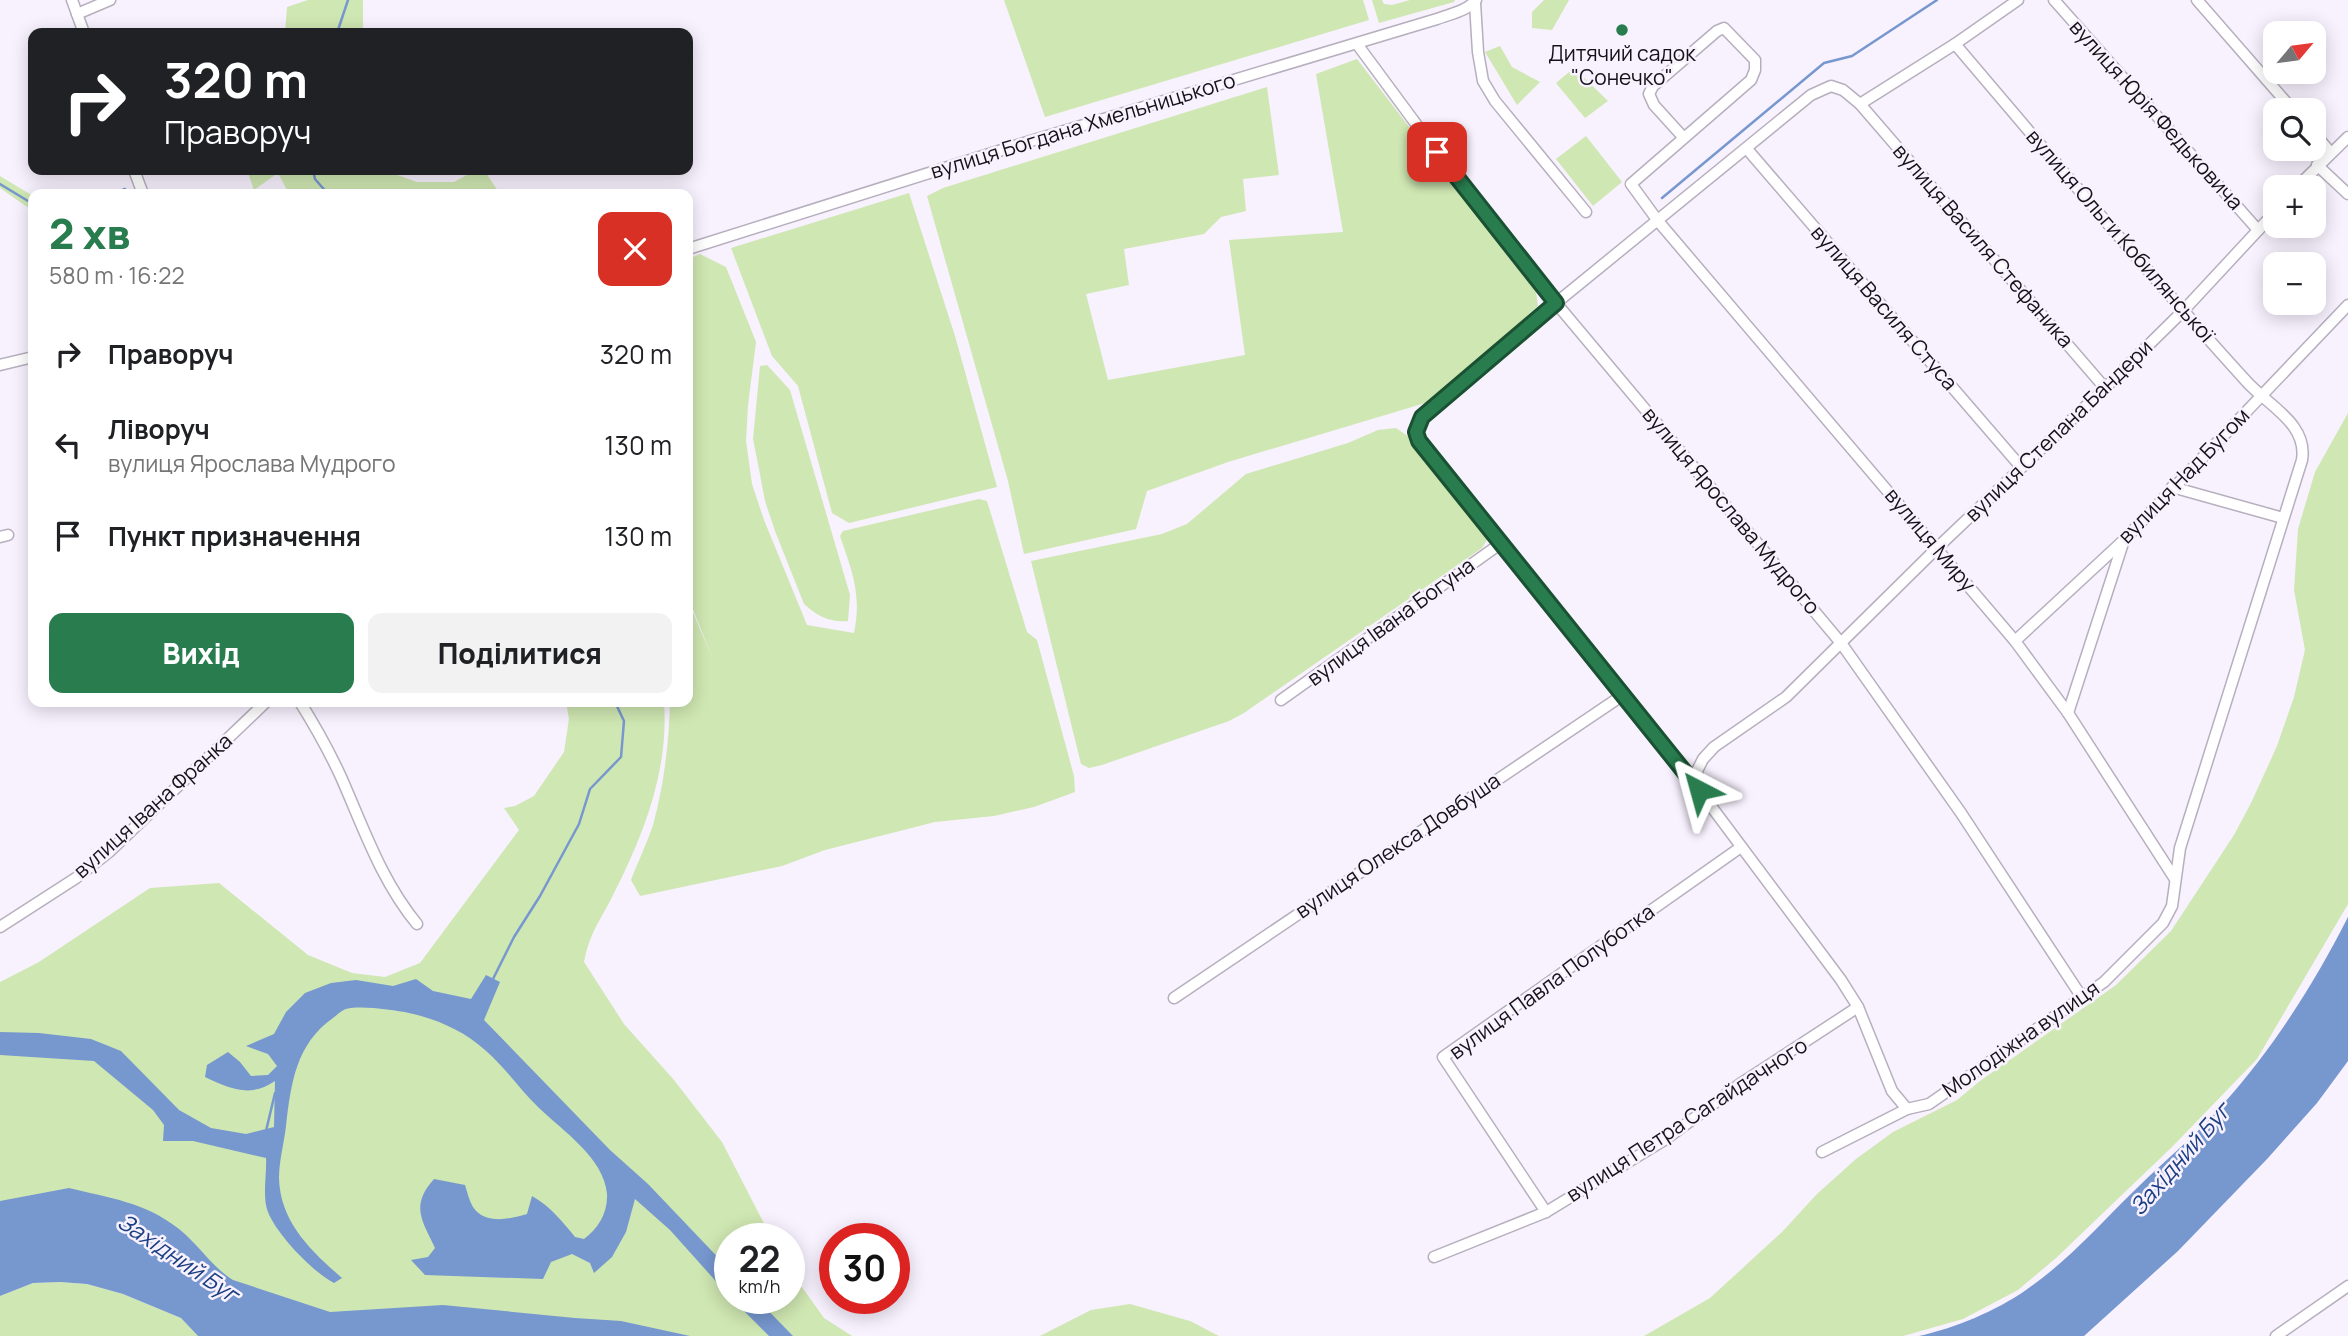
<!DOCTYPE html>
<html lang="uk">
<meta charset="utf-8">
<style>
:root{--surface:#fff;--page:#f2f2f2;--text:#202124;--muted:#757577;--accent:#287c4e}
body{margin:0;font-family:Manrope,sans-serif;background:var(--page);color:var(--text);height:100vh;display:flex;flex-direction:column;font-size:26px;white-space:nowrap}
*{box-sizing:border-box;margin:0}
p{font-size:23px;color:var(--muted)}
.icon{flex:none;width:38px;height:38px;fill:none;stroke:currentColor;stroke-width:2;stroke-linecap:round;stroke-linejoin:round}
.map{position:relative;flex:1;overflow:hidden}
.drawer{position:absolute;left:28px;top:189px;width:665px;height:518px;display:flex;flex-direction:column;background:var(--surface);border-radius:14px;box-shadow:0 4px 18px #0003}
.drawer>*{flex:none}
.guide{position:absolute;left:28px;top:28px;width:665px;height:147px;border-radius:14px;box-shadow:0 4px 18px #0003;background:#202124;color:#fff;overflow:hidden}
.needle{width:46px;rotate:61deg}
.buttons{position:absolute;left:2263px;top:21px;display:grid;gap:14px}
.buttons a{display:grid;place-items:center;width:63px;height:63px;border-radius:14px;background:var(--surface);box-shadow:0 4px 18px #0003;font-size:35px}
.speed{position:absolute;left:714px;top:1223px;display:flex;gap:14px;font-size:35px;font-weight:700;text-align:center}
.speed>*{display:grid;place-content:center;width:91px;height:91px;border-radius:50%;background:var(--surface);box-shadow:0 4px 18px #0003;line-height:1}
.speed small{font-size:18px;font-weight:400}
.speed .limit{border:10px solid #d22;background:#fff;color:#111}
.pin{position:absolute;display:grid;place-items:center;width:60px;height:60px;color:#fff;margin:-30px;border-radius:14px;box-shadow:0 4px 10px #0006}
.me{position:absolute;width:77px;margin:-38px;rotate:321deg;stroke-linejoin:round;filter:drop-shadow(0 0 5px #0008)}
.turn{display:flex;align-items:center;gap:24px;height:147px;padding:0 21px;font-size:32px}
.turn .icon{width:91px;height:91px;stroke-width:2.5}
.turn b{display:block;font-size:49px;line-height:60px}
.round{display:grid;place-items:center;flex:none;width:74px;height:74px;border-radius:14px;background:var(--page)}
.summary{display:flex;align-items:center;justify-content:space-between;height:119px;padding:0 21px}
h1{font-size:42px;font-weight:800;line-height:52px;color:var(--accent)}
.primary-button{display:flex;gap:14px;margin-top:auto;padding:14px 21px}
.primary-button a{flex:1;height:80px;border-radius:14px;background:var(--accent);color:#fff;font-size:28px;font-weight:800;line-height:80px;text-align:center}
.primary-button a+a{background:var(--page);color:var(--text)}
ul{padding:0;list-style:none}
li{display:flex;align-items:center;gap:21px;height:91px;padding:0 21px}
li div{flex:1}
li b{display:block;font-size:26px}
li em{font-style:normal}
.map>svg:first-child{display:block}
</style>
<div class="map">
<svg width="2348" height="1336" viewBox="0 0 2348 1336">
<rect width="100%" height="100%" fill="#f8f1fe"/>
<!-- green -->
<g fill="#cfe7b2">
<path d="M308 0H363V33H285L287 7Z"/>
<path d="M1004 0H1363L1369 20 1045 117Z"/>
<path d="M1372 0H1382L1384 4 1392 5 1410 0H1455L1454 2 1379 23Z"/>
<path d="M1544 0H1569L1552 30 1532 28V12Z"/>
<path d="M1500 46 1512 67 1540 82 1517 105 1485 52Z"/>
<path d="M1357 59 1536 292 1538 306 1432 401 1228 462 1147 491 1136 529 1024 554 1008 481 927 196 943 188 1267 87 1279 175 1243 179 1246 211 1221 217 1204 234 1124 249 1129 285 1086 294 1108 380 1245 355 1229 240 1343 232 1316 74Z"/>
<path d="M1574 68 1608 101 1585 118 1556 83Z"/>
<path d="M1586 136 1622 182 1593 206 1556 159Z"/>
<path d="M247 170H383L417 182H454L476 170H484L500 194H289L278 173 254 190Z"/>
<path d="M0 176 33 196V211L0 188Z"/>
<path d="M909 193 955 336 997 487 849 523 832 513 798 386 772 356 731 248Z"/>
<path d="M700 254 726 267 756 342 748 405 746 441 752 484 764 520 807 625 854 633C862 595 852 571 840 536L843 531 979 499 987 501 1027 632 1037 640 1074 776 1075 792 1034 807 994 816 935 822 825 850 782 866 640 896 631 880C638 862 647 843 653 825 664 785 669 743 670 702H688V601L713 659 688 597V259Z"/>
<path d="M767 365 790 390 850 595 848 621C831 623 817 616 804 604L775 531 765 501 758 464 753 439 760 366Z"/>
<path d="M2348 413V904L2257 1059 2172 1147 2056 1258 2018 1290 1963 1319 1903 1336H1644L1710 1298 1782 1232 1817 1194 1856 1159 1893 1132 1957 1100 1980 1081 2116 985 2171 931 2234 835 2252 801 2277 746 2294 697 2305 650 2294 590 2298 529 2315 472Z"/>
<path d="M1396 428 1412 439 1485 534 1487 540 1482 548 1244 713 1229 721 1102 765 1089 768 1081 764 1031 561 1162 534 1187 524 1246 474 1348 443 1378 430Z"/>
<path d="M566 702H664C669 770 644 834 614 893 601 920 590 931 584 962L624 1024 674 1080 722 1142 772 1239H730V1298H789V1269L824 1318 852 1336H403L0 1219V982L39 962 150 888 219 883 308 955 352 973 385 977 420 963 519 830 504 808 515 806 534 796 564 752 569 719Z"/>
<path d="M60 1282 87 1284 123 1294 181 1318 198 1336H0V1296L33 1283Z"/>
<path d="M1130 1304 1190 1321 1219 1336H1040L1091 1310Z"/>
</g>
<!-- water -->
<g fill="#7797cf">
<path d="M2348 917V1061L2317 1103 2268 1158 2178 1251 2084 1336H1919C1955 1328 1996 1311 2026 1290 2067 1262 2101 1223 2136 1189 2165 1160 2198 1134 2224 1103 2274 1047 2314 984 2348 917Z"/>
<path d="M486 975 500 982 484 1020 610 1150 648 1184 730 1270V1297L670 1230 635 1199 626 1232 612 1257 594 1273 590 1263 572 1254 551 1262 543 1279 425 1275 411 1260 428 1257 435 1248C422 1220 410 1206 434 1179L465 1185C467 1191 469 1200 473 1207 485 1225 510 1219 527 1214L532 1196C551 1207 562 1221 575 1237L584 1239C598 1229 608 1213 607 1194 604 1158 563 1131 539 1108 520 1090 505 1067 485 1050 464 1031 437 1019 409 1013 394 1010 361 1005 346 1009 342 1010 337 1015 333 1018 296 1044 291 1083 286 1126 284 1143 279 1161 279 1178 280 1222 311 1251 342 1278L334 1283C313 1272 277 1235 268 1212 262 1197 267 1174 266 1158L193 1141H163L164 1125 153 1110 94 1061 0 1055V1032L39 1033 91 1039 121 1051 179 1110 211 1128 246 1134 274 1127 275 1081C250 1098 231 1089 205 1077L207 1065 228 1052 240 1062 251 1076 268 1075 277 1066 268 1054 246 1046 274 1034 286 1012 305 993 331 983 356 980 393 986 416 979 433 991 471 999Z"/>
<path d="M69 1188C109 1198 145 1202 179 1229 199 1245 212 1267 233 1280L330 1312 443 1305 575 1318 621 1321 690 1336H198L181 1318 123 1294 87 1284 60 1282 33 1283 0 1296V1201Z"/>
<path d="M732 1299H757L793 1336H769Z"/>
</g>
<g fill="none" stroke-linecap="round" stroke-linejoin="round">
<!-- stream -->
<g stroke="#7797cf" stroke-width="2.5">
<path d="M337 33 348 0"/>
<path d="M313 170 315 179 328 194"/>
<path d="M0 184 33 204"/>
<path d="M114 194 125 189"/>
<path d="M1662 198 1824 63 1852 56 1937 0"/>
<path d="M492 981 514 937 540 896 579 824 590 789 621 757 624 721 615 702"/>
<path d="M266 1131 275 1093"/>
</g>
<!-- minor casing -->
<g stroke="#b7afbe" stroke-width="13">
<g id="minor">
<path d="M72 0 84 33"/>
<path d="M2054 0 2258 230"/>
<path d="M2197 0 2293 110"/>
<path d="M1475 3 1478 52 1483 81 1495 101 1586 212"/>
<path d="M77 14 110 0"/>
<path d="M1357 44 1453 174 1556 303 1841 643 1961 813 2081 996"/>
<path d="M1860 104 2105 388"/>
<path d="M2314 133 2330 152"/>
<path d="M1683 137 1654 105 1649 94 1653 86 1717 31 1724 28 1755 60V70L1751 80 1631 184 1658 221 2015 641 2068 713 2175 879"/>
<path d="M1747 149 2021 467"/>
<path d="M2317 165 2348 194"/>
<path d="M134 170 143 194"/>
<path d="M2297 187 2348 137"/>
<path d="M688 249 1024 143 1437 19C1450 14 1467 11 1476 0"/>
<path d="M0 365 33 357"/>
<path d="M2172 487 2283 518"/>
<path d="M0 537 8 535"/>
<path d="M2015 641 2124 540 2348 305"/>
<path d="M1281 700 1500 544"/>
<path d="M300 702C315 726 329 751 341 777 364 829 381 880 417 924"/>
<path d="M2068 713 2124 540"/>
<path d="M1699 790 1697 771 1703 759 1714 747 1786 697 1937 548 2105 388 2183 311 2275 212"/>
<path d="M0 927 76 878 109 852 266 702"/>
<path d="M1174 998 1623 695"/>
<path d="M1907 1109 1892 1091 1858 1007 1841 980 1699 790 1419 441C1415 427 1419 419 1430 410L1556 303 1811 95 1831 86 1843 90 1860 104 1955 44 2018 0"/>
<path d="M1822 1152 1907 1109 1929 1104 2104 982 2163 923 2172 906 2180 848 2302 460C2308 424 2269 406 2247 382 2147 272 2052 158 1955 44"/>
<path d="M1546 1212 1443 1057 1741 847"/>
<path d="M1434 1257 1546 1212 1666 1139 1740 1084 1858 1007"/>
<path d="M2276 1336 2348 1286"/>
</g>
</g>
<!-- minor -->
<use href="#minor" stroke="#fff" stroke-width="10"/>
</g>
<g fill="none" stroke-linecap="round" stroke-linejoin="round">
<!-- route casing -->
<g stroke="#1a5133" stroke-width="18">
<path id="route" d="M1437 152 1556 303 1422 417 1416 432 1419 441 1699 790"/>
</g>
<!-- route -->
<use href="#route" stroke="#287c4e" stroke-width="12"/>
</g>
<!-- markers -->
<circle fill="#287c4e" stroke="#f8f1fe" stroke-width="2.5" cx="1622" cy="30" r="7"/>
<g text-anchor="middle" stroke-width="5" stroke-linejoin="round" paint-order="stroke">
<!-- poi labels -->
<g font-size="21" fill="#151217" stroke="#f8f1fe">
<text x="1622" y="61">Дитячий садок<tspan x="1622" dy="24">"Сонечко"</tspan></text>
</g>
<!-- street labels -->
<g font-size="21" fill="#151217" stroke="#f8f1fe">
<text transform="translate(2156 115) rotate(48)" y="7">вулиця Юрія Федьковича</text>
<text transform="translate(1083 126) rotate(-17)" y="7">вулиця Богдана Хмельницького</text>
<text transform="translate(2120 236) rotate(49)" y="7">вулиця Ольги Кобилянської</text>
<text transform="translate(1983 246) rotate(49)" y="7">вулиця Василя Стефаника</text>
<text transform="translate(1884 308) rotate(49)" y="7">вулиця Василя Стуса</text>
<text transform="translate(2059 431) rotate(-44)" y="7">вулиця Степана Бандери</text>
<text transform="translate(2184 476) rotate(-46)" y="7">вулиця Над Бугом</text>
<text transform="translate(1731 511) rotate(50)" y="7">вулиця Ярослава Мудрого</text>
<text transform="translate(1930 540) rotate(50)" y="7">вулиця Миру</text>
<text transform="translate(1391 622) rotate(-36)" y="7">вулиця Івана Богуна</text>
<text transform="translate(153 806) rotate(-42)" y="7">вулиця Івана Франка</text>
<text transform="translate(1398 846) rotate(-34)" y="7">вулиця Олекса Довбуша</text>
<text transform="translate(1552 982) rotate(-36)" y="7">вулиця Павла Полуботка</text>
<text transform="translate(2021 1039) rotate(-35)" y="7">Молодіжна вулиця</text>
<text transform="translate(1687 1120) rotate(-33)" y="7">вулиця Петра Сагайдачного</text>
</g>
<!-- water labels -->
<g font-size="23" font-style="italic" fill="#1b3f83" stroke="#f8f1fe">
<text transform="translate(2180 1159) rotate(-49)" y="8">Західний Буг</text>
<text transform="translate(178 1258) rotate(34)" y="8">Західний Буг</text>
</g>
</g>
</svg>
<div class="buttons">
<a><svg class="needle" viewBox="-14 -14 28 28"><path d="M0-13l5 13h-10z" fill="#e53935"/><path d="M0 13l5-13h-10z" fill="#757577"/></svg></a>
<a><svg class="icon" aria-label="search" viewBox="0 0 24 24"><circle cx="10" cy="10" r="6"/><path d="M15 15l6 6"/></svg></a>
<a>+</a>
<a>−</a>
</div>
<div class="speed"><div>22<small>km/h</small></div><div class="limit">30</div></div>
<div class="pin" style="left:1437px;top:152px;background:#d93025"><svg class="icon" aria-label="arrive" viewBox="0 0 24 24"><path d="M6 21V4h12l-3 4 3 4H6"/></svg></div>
<svg class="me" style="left:1699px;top:790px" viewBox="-20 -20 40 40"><path d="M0-17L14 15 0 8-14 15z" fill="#287c4e" stroke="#fff" stroke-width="4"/></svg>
<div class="guide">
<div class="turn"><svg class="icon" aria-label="right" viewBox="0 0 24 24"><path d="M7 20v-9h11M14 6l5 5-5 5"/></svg><div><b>320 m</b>Праворуч</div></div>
</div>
<section class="drawer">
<div class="summary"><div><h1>2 хв</h1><p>580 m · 16:22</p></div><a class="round" style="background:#d93025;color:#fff"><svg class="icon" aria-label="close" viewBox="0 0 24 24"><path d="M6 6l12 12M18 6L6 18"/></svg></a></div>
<ul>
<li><svg class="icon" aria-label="right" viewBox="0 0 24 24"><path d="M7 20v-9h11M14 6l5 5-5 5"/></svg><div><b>Праворуч</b></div><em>320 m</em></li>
<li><svg class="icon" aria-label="left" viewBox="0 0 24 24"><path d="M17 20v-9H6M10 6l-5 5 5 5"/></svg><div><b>Ліворуч</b><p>вулиця Ярослава Мудрого</p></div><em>130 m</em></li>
<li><svg class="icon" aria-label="arrive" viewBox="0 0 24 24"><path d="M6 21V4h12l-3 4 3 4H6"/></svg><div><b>Пункт призначення</b></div><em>130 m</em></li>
</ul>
<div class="primary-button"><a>Вихід</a><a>Поділитися</a></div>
</section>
</div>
